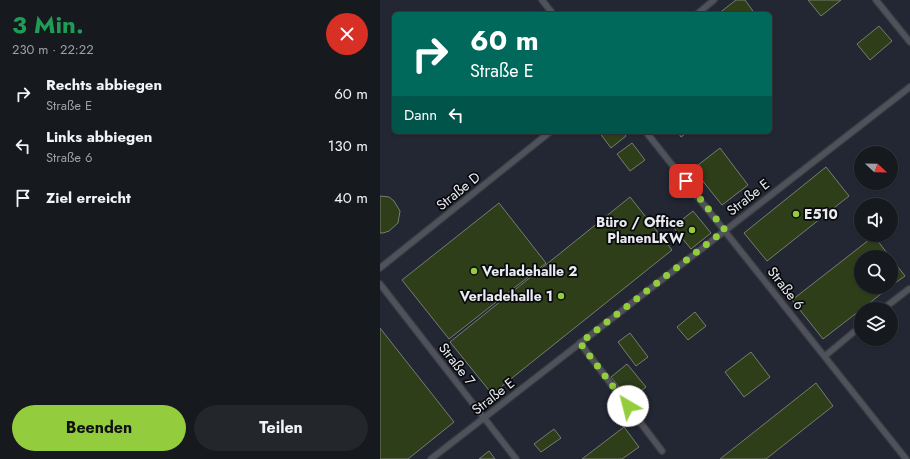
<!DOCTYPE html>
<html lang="de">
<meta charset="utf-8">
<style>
:root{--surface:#16191e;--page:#23262b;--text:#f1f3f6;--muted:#9ea0a4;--line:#35383c;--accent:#93cd3d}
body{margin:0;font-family:Jost,sans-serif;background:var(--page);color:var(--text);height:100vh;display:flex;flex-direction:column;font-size:15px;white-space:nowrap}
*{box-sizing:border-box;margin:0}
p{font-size:13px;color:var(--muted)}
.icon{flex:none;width:22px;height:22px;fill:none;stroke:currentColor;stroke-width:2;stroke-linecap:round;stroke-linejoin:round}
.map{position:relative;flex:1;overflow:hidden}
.panel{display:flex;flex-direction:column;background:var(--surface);width:380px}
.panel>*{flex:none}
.guide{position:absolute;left:12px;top:12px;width:380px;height:122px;border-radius:6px;box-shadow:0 1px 3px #0004,0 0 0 1px var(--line);background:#00695c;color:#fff;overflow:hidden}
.needle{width:26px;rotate:112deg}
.tools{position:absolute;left:474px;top:146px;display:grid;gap:8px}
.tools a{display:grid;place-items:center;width:44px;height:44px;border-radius:50%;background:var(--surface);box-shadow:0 1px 3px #0004,0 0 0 1px var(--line);font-size:20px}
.pin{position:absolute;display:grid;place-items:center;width:34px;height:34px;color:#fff;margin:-17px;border-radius:8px;box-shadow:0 2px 6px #0006}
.me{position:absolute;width:44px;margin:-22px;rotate:323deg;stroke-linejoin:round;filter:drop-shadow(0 0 3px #0008)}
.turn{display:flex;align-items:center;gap:14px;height:84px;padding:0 12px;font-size:18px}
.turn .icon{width:52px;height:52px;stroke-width:2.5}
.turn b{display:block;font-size:28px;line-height:34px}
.then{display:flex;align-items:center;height:38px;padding:0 12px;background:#0003;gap:8px;font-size:15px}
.round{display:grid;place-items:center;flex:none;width:42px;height:42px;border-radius:21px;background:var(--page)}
.head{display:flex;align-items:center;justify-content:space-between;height:68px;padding:0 12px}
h1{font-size:24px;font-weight:700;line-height:30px;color:#1e9e55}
.cta{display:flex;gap:8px;margin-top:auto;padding:8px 12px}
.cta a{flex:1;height:46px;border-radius:24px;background:var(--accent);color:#111;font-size:16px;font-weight:700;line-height:46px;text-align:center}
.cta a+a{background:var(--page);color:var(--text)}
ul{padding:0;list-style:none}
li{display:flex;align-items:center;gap:12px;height:52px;padding:0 12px}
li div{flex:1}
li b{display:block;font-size:15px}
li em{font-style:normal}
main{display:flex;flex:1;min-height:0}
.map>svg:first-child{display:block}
</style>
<main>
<section class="panel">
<div class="head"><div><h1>3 Min.</h1><p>230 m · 22:22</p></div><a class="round" style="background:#d93025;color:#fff"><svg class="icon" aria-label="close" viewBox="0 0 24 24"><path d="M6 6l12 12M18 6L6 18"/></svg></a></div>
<ul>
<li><svg class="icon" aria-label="right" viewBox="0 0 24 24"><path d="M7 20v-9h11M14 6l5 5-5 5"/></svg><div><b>Rechts abbiegen</b><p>Straße E</p></div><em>60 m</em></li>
<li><svg class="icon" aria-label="left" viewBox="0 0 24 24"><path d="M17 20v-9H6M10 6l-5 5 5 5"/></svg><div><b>Links abbiegen</b><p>Straße 6</p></div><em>130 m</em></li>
<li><svg class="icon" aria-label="arrive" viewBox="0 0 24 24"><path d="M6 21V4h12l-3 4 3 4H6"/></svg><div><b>Ziel erreicht</b></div><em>40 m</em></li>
</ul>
<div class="cta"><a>Beenden</a><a>Teilen</a></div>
</section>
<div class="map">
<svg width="530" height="459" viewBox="0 0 530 459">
<rect width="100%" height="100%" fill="#1e2128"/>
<!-- built -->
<path fill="#232734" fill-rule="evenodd" d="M0 0H530V459H0ZM14 14H390V132H14ZM481 153H511V183H481ZM481 205H511V235H481ZM481 257H511V287H481ZM481 309H511V339H481Z"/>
<!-- building -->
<g fill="#2e3e19" stroke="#787c73">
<path d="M356 0H365L375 14H338Z"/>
<path d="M428 0H461L441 16Z"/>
<path d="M499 26 512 41 490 60 477 44Z"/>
<path d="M219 132H243L246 136 231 148Z"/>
<path d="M298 132H308L301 137Z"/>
<path d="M252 143 265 160 250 171 237 154Z"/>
<path d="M340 148 368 185 342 205 313 169Z"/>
<path d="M446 167 469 196 387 261 364 233Z"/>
<path d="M0 196 9 197 14 201 20 211 18 223 9 231 3 233H0Z"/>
<path d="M250 197 292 250 112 394 70 342Z"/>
<path d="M119 203 166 263 69 339 22 280Z"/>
<path d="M313 211 331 233 311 249 293 227Z"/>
<path d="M494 236 510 257H481V287H510L443 339 412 300Z"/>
<path d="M511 258 525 276 511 286Z"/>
<path d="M315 312 326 326 308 340 297 327Z"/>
<path d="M0 328 74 422 28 459H0Z"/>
<path d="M250 333 268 357 256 366 238 342Z"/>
<path d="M371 352 390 377 364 397 345 372Z"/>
<path d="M247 364 266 387 249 400 231 377Z"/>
<path d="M436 383 453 406 386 459H340Z"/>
<path d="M244 427 259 447 242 459H202Z"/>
<path d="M174 429 181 438 161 452 154 444Z"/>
<path d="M109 451 115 459H99Z"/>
</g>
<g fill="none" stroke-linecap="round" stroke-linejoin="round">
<!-- service casing -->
<g stroke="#3a3c42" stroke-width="8">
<g id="service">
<path d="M162 0 173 14"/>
<path d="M496 0 530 42"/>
<path d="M317 14 334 0"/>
<path d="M266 132 526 459"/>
<path d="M0 268 170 132"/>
<path d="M0 284 136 459"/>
<path d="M503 309 529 289"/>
<path d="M200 343 282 451"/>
<path d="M445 356 481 326"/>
<path d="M51 459 530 87"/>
</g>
</g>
<!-- service -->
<use href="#service" stroke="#4f525a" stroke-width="5.5"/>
</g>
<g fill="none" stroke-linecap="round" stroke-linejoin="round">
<!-- route -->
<path stroke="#93cd3d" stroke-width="7" stroke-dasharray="0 12.6" d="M248 406 200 343 345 230 306 181"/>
</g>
<!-- markers -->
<g fill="#93cd3d" stroke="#090a0e" stroke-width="1.5">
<circle cx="416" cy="214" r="4"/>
<circle cx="312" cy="230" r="4"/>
<circle cx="94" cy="271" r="4"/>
<circle cx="181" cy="296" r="4"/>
</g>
<g text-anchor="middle" stroke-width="3.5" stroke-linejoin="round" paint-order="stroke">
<!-- street labels -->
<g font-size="14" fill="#e9ebf0" stroke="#090a0e">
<text transform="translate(78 191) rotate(-39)" y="5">Straße D</text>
<text transform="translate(368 197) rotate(-38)" y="5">Straße E</text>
<text transform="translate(406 288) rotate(52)" y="5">Straße 6</text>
<text transform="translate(77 364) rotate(52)" y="5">Straße 7</text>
<text transform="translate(113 396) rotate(-38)" y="5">Straße E</text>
</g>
<!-- poi labels -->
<g font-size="14" font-weight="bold" fill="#e9ebf0" stroke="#090a0e" text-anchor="start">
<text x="424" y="219">E510</text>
<text x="304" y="227" text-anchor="end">Büro / Office<tspan x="304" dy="16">PlanenLKW</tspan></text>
<text x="102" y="276">Verladehalle 2</text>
<text x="173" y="301" text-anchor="end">Verladehalle 1</text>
</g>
</g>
</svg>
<div class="tools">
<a><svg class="needle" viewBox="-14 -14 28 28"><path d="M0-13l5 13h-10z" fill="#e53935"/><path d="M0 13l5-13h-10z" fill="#9ea0a4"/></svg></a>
<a><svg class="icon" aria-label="sound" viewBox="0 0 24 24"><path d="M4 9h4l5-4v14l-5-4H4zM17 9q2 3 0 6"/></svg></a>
<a><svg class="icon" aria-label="search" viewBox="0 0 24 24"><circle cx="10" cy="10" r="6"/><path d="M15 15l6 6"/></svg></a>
<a><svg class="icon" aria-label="layers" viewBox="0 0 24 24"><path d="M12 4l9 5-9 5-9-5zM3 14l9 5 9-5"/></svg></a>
</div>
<div class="pin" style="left:306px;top:181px;background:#d93025"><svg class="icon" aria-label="arrive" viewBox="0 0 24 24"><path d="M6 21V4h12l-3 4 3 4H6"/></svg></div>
<svg class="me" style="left:248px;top:406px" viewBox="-20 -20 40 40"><circle r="19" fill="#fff"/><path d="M0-13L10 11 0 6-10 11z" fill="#93cd3d"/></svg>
<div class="guide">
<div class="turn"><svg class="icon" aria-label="right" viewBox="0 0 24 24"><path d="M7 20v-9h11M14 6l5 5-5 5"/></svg><div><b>60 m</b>Straße E</div></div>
<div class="then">Dann<svg class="icon" aria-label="left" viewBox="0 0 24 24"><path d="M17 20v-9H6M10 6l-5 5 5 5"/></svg></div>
</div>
</div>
</main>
